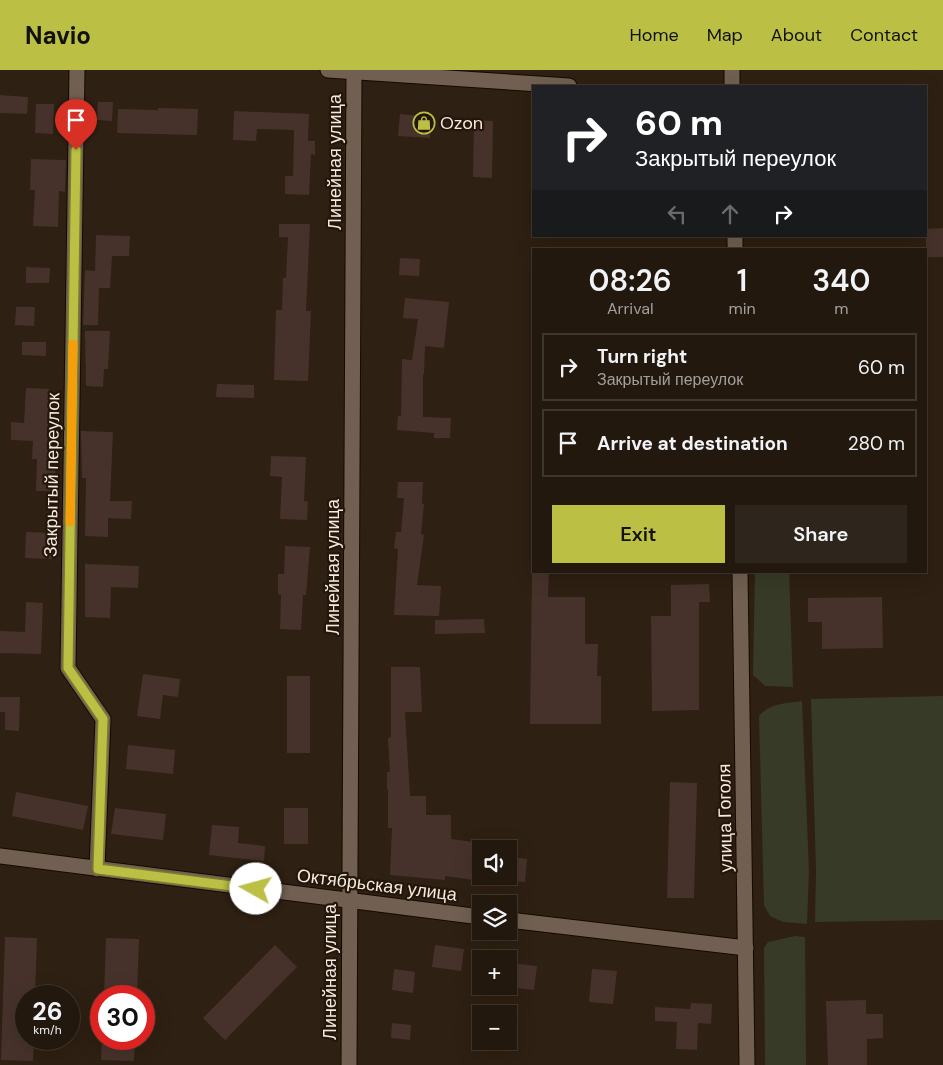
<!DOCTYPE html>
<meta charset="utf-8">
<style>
:root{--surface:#22180e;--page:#2e251c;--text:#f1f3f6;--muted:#a2a09e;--line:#3f372e;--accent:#bbc045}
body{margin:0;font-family:"DM Sans",sans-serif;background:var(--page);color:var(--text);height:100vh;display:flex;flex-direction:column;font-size:19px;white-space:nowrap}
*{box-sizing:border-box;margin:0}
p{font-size:16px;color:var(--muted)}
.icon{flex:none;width:28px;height:28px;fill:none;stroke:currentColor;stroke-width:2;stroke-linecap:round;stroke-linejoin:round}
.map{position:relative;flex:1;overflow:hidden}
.drawer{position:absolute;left:532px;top:178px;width:395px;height:325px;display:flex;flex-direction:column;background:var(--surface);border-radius:0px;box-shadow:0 5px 20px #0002,0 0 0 1px var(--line)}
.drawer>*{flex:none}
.hud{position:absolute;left:532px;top:15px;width:395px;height:152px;border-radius:0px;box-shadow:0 5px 20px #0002,0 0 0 1px var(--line);background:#202124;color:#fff;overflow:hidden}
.fabs{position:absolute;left:472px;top:770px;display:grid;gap:10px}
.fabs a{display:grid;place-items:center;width:45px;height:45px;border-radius:0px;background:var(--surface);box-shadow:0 5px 20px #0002,0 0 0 1px var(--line);font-size:25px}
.speed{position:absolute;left:15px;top:915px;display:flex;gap:10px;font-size:25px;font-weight:700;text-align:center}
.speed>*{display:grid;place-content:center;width:65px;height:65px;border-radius:50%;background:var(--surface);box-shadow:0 5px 20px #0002,0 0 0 1px var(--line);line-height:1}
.speed small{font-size:12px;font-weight:400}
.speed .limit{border:8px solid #d22;background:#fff;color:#111}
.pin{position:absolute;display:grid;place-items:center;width:42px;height:42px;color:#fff;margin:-51px -21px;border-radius:50% 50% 50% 0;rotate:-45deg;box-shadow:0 0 5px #0007}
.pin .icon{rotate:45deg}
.me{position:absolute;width:55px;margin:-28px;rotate:277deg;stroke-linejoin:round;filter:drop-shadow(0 0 4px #0008)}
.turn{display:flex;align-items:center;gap:18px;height:105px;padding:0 20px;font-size:22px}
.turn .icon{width:65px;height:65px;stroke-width:2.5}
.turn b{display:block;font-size:35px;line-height:42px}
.lanes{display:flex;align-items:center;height:48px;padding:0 20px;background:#0003;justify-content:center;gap:25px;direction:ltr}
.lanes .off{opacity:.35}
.eta{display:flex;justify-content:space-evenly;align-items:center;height:85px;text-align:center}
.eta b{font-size:30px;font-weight:600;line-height:35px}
.button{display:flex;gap:10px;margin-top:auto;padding:10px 20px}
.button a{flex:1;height:58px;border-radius:0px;background:var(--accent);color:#111;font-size:20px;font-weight:600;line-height:58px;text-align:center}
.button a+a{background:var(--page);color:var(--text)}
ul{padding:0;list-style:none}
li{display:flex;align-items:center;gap:15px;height:68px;margin:0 10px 8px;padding:0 10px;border:2px solid var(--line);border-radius:0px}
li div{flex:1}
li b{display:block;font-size:19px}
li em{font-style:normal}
header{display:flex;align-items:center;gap:30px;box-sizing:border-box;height:70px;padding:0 25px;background:var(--accent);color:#111}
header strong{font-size:24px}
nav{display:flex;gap:28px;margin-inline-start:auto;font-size:18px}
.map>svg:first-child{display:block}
</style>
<header>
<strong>Navio</strong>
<nav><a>Home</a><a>Map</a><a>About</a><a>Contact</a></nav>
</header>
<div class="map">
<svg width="943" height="995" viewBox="0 0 943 995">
<rect width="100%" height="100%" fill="#2e2012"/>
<!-- green -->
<g fill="#363a26">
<path d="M755 501H789L793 617 765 616 753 605Z"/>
<path d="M943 626V850L815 852 816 800 811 629Z"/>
<path d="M802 631 809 801 807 854 783 852 770 846 764 835 759 646C770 633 787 633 802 631Z"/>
<path d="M795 866 805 867 806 995H765L764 878 768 872Z"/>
</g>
<!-- building -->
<g fill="#46322a">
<path d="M0 25 28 27 27 44 0 43Z"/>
<path d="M98 32H113L112 51 97 50Z"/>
<path d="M36 34H54L53 64 35 63Z"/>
<path d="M158 38 198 39 197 65 117 63 118 39 158 40Z"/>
<path d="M234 41 309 44 308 71H315V85L311 84 309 125 285 124V106H293L294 60 257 59 256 71 233 70Z"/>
<path d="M400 44 431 47 430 68 398 66Z"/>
<path d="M474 50 493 51 492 108 473 107Z"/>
<path d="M31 89 66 90 65 122 59 121 58 157 33 156 35 120H30Z"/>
<path d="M279 154H310L306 241H311L308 311 274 310 276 240H282L283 208H286L288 167H279Z"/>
<path d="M943 158V187H926V159Z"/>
<path d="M96 165 130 166 129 186H112L110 218H99L98 255H83L85 200 95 201Z"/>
<path d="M400 188 420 189 419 206 399 205Z"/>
<path d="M26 197 50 198 49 213H26Z"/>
<path d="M405 228 449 232 444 278 425 276 424 304H423V347L451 348 450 368H434V363L397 360 398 346H401L402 289 412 290 418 249 403 248Z"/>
<path d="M16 237H35L34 256 15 255Z"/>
<path d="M85 261H110L108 299H104L103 317 86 316Z"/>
<path d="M22 272H46V286L22 285Z"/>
<path d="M217 314 254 315V328L216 327Z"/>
<path d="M26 318 49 319 47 380H56L55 421H36L37 389H32L33 371 11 370V352L24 353Z"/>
<path d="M81 361 113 362 110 431H132L131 449 108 448V467L85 466 86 408H82Z"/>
<path d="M271 386 306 387 304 431 308 432 307 450 280 449 282 407 270 406Z"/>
<path d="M398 412H423L422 434H424L421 464 424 465 417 515 441 516 439 546 394 545 398 479 394 478 396 462H401L404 428H397Z"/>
<path d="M26 462 53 463 52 489 25 488Z"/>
<path d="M285 476 310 477 306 525H303L301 560 280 559 281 525 278 524V504H284Z"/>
<path d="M85 494 139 496 138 518 111 517 110 548 85 547Z"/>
<path d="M532 501H549L548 527H585V574H598L597 606H601V654H530Z"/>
<path d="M709 514 710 532H699V640L652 641 651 546H671V515Z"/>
<path d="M882 527 883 578 822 579V552H808V528Z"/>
<path d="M26 532 43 533 41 584 0 583V561L25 562Z"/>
<path d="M484 549 485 563 435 564V550Z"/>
<path d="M391 597H420L422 642H405L410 726H426V745H451V769L481 773V811L445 806V810L390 805 392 758H388V719H387V702H390L388 668 391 667Z"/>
<path d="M143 604 180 609 178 627 163 625 160 649 137 646Z"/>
<rect x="287" y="606" width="23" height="77"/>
<path d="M0 627H20L19 661 5 660V642H0Z"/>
<path d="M128 675 175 680 173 704 126 699Z"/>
<path d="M670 712 697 713 694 828H667Z"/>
<path d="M16 722 88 736 83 760 12 746Z"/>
<path d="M115 738 166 744 163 770 111 764Z"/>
<rect x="284" y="738" width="24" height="36"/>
<path d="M212 755 239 757 238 773 265 776 264 791 209 785Z"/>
<path d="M510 787 527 789 525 812 508 811Z"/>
<path d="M5 867 37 868 35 926H26V969H34L33 991 1 990Z"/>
<path d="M106 868 139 869 137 926H104Z"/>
<path d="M275 875 297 897 225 970 203 948Z"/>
<path d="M435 875 464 879 461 901 432 897Z"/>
<path d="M509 893 537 896 534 920 509 917Z"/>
<path d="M394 899 415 902 413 923 392 920Z"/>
<path d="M592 899 617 901 613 934 589 932Z"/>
<path d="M866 930V944H883V968L867 969V995H828L826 931Z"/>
<path d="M691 933 712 934 711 954 698 953 697 980 676 979 677 952 655 951V937L690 939Z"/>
<path d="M392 953 411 955 410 970 391 968Z"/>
<path d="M102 969H135L134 991 101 990Z"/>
</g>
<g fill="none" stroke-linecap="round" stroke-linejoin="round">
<!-- minor casing -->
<g stroke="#160901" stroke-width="17">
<g id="minor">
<path d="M77 0 68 598 103 649 97 799"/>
<path d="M328 0 569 16"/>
<path d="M732 0V16"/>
<path d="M735 166V179"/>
<path d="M740 501 747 995"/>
<path d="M0 786 481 847"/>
<path d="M509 850 746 878"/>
<path d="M349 995 354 0"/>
</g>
</g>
<!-- minor -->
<use href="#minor" stroke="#716051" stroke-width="15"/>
</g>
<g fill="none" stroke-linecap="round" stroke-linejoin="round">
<!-- route casing -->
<g stroke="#7a7d2d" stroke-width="12">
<path id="route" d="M76 80 68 598 103 649 98 799 256 819"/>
</g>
<!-- route -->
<use href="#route" stroke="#bbc045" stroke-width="9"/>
<!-- slow -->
<path stroke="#f59e0b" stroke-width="9" d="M70 452 73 274"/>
</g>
<!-- icons -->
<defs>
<g id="shop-ring" transform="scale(1.125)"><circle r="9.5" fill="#241609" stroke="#bbc045" stroke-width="1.5"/><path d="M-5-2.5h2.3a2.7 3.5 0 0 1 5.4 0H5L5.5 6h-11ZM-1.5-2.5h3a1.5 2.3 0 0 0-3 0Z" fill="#bbc045"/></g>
</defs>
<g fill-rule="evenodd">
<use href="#shop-ring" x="424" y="53"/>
</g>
<g text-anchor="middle" stroke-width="4.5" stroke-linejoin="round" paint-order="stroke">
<!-- poi labels -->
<g font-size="18" fill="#f4eae1" stroke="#241609" text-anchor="start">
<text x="440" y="59">Ozon</text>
</g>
<!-- street labels -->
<g font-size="18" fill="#f4eae1" stroke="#241609">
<text transform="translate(335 92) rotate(-90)" y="6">Линейная улица</text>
<text transform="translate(52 405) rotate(-89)" y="6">Закрытый переулок</text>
<text transform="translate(333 497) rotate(-90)" y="6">Линейная улица</text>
<text transform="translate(725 748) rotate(-91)" y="6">улица Гоголя</text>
<text transform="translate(377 815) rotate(7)" y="6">Октябрьская улица</text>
<text transform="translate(330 902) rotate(-90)" y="6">Линейная улица</text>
</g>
</g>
</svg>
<div class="fabs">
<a><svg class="icon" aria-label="sound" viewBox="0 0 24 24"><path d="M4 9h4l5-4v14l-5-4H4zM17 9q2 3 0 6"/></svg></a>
<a><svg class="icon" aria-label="layers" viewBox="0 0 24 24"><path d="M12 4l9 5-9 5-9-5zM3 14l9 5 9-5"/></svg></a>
<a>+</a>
<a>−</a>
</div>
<div class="speed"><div>26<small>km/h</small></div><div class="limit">30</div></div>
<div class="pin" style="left:76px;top:80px;background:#d93025"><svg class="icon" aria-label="arrive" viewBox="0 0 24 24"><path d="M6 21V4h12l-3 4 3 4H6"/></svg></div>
<svg class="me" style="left:256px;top:819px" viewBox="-20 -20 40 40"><circle r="19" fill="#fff"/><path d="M0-13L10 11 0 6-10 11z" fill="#bbc045"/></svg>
<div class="hud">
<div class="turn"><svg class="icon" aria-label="right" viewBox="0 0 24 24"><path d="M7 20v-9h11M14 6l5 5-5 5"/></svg><div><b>60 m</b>Закрытый переулок</div></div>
<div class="lanes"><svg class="icon off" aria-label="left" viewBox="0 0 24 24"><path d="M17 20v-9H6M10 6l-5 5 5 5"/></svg><svg class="icon off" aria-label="ahead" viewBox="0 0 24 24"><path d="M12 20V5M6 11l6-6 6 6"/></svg><svg class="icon" aria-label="right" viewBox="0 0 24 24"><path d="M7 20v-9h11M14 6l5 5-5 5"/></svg></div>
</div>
<section class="drawer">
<div class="eta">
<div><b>08:26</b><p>Arrival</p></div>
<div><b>1</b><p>min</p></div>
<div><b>340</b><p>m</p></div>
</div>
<ul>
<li><svg class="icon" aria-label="right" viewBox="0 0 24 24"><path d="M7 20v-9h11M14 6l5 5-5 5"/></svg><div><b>Turn right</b><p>Закрытый переулок</p></div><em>60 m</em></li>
<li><svg class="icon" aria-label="arrive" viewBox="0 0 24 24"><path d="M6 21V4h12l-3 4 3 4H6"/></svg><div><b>Arrive at destination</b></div><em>280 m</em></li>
</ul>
<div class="button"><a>Exit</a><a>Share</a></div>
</section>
</div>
